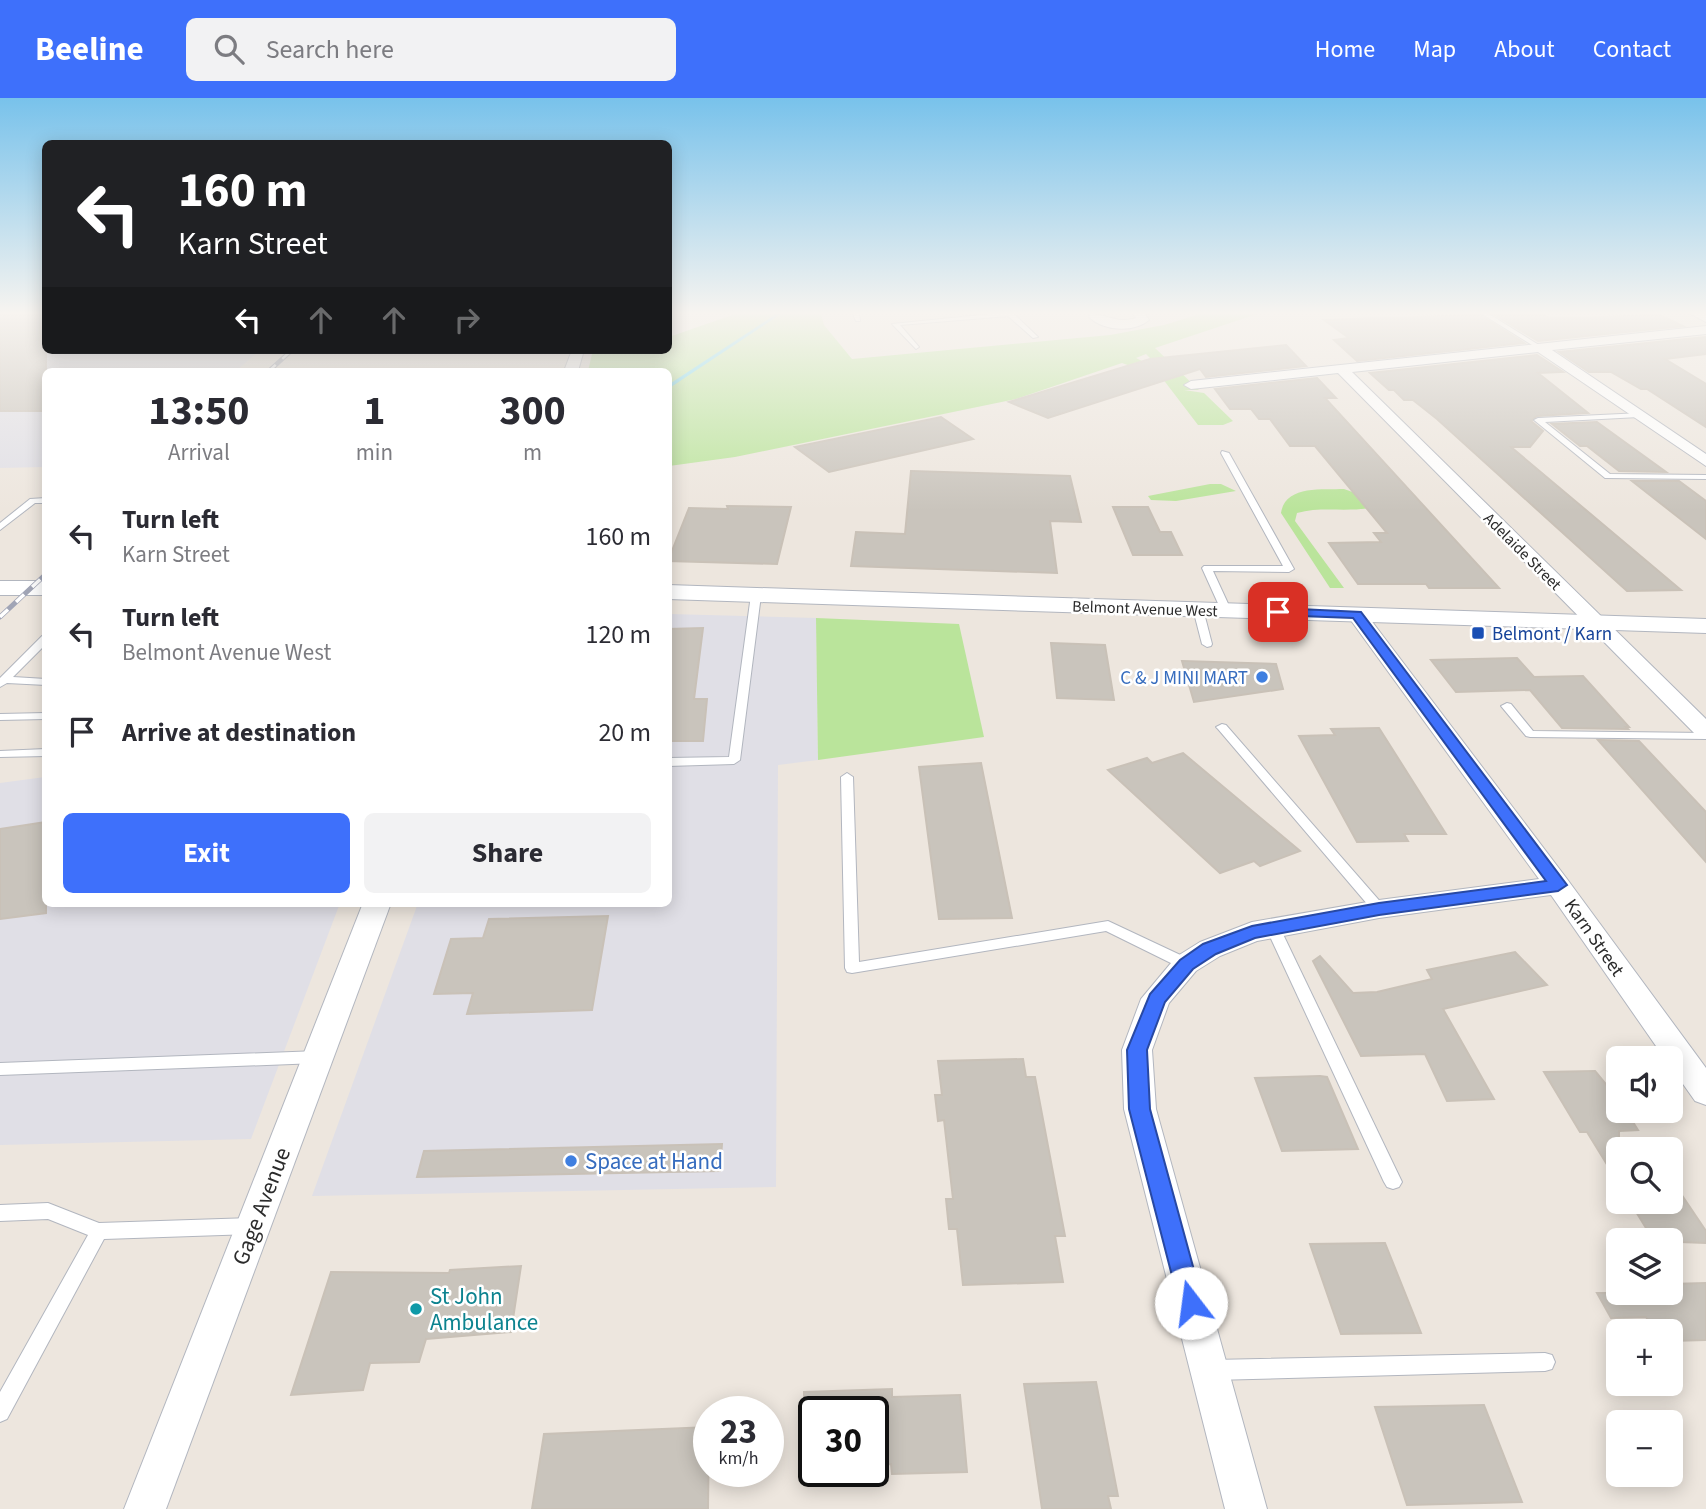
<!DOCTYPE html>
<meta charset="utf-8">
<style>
:root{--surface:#fff;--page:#f2f2f3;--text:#2b2b33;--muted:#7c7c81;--accent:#3e70fb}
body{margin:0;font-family:"Source Sans 3",sans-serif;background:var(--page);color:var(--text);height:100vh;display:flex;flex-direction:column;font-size:26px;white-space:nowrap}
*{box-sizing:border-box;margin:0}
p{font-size:23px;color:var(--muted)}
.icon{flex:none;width:38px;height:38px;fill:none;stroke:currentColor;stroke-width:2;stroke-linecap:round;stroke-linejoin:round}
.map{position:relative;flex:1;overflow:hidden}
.panel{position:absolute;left:42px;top:270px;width:630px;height:539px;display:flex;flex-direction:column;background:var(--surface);border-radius:10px;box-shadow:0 4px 18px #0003}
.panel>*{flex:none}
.guide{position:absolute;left:42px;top:42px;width:630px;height:214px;border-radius:10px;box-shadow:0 4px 18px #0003;background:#202124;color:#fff;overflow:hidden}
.buttons{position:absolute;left:1606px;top:948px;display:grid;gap:14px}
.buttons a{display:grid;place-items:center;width:77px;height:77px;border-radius:10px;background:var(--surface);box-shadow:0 4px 18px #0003;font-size:35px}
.speed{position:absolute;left:693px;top:1298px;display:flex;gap:14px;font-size:35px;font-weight:700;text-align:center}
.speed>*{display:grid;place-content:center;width:91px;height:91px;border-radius:50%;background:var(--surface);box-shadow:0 4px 18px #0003;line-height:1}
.speed small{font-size:18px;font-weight:400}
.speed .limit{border:4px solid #111;border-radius:10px;background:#fff;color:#111}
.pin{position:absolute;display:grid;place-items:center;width:60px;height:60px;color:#fff;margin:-30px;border-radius:14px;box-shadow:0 4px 10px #0006}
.me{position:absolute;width:77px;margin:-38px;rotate:345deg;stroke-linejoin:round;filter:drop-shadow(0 0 5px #0008)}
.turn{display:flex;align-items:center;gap:24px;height:147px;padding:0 21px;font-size:32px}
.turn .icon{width:91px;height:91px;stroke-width:2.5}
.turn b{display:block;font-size:49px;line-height:60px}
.lanes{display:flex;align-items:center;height:66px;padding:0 21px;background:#0003;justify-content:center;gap:35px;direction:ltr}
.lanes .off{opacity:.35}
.eta{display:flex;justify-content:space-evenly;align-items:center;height:119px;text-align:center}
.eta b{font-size:42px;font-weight:700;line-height:49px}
.primary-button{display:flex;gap:14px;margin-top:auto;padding:14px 21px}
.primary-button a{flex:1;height:80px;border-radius:10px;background:var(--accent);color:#fff;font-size:28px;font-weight:700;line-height:80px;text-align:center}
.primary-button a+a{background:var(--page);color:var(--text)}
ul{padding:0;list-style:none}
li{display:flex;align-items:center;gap:21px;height:98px;padding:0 21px}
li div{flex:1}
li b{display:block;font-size:26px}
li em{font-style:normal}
header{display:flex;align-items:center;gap:42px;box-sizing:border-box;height:98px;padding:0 35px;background:var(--accent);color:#fff}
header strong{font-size:33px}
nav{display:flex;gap:38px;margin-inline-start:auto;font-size:24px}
.search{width:490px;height:63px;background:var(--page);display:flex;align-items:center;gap:18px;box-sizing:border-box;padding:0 24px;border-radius:10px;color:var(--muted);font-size:26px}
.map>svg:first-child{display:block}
</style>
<header>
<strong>Beeline</strong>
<div class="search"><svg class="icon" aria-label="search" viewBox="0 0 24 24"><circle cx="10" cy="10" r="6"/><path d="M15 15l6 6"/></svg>Search here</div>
<nav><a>Home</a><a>Map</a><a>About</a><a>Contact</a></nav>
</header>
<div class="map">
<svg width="1706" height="1411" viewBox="0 0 1706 1411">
<rect width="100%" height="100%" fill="#ede6de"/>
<!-- industrial -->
<g fill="#e0dfe6">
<path d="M0 216H45L46 252H260L236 273H46L45 369 0 370Z"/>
<path d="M669 516 816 520 818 662 778 667 776 1089 312 1098 418 805H668Z"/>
<path d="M45 679 46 805H340L251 1041 0 1047V685Z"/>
</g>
<!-- green -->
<g fill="#bae49b">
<path d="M735 216H821L824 227 852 261 1110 237 1164 227 1200 216H1257L1155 250 1199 292H1184L1204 295 1233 323 1223 327H1198L1156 272 1161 271 1146 256 1136 260 1148 266 1133 269 1122 265 1016 301 735 359 669 368 668 273H588L593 252H668L669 239Z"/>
<path d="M1210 386H1221L1236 393 1176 403 1151 402 1148 398Z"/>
<path d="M1344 391 1361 397 1374 409C1348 415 1322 408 1297 415L1295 423 1344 490H1330L1281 415C1285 387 1322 392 1344 391Z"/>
<path d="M816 520 959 526 984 639 818 662Z"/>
</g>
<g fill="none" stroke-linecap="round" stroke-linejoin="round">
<!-- stream -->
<path fill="#71d8ef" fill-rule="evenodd" d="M776 216H781L668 291V287Z"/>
</g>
<!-- building -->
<g fill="#c9c4bc" stroke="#c9c1b7" stroke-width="2">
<rect x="0" y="216" width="46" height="97"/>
<path d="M1541 216 1550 220H1571L1660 217 1683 228 1538 243 1495 217Z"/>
<path d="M1480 217 1524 245 1357 263 1334 242 1349 240 1324 222Z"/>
<path d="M1706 239V256L1665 261 1706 286V329L1647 291H1641L1611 274H1589L1559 254Z"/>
<path d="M1286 247 1306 268 1206 279 1200 271 1048 320 1009 304 1150 261Z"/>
<path d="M1537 257 1563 274 1538 275 1588 315 1537 318 1531 323 1543 333 1530 349H1511L1681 492 1627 493 1437 321 1413 302H1404L1394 292H1389L1370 275Z"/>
<path d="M1317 280 1336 300H1325L1499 490H1429L1426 486H1358L1329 445 1381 444 1374 435H1387L1315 348H1290L1270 321H1259L1251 311H1230L1215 291Z"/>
<path d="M941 319 973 341 829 374 795 349Z"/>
<path d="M1597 324 1666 374 1619 373 1587 348H1580L1552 326Z"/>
<path d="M911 373 1070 378 1081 424 1050 423 1057 475 851 468 856 434 905 436Z"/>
<path d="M1632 383H1679L1706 403V441Z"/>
<path d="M727 408 791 409 777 466 668 463 689 410 728 411Z"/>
<path d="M1113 409H1148L1160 434H1171L1182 457H1133Z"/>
<path d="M703 530 694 601H707L703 643H668V531Z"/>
<path d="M1051 545 1105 547 1114 602 1057 600Z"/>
<path d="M1517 560 1534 579 1583 578 1629 629H1626L1628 631 1562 630 1530 592 1456 594 1431 562Z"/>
<path d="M1182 563 1276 566 1283 591 1194 604Z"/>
<path d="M1379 630 1446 736H1404L1408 743 1357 744 1299 638 1335 637 1331 631Z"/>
<path d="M1598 642 1639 643 1706 714V764Z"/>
<path d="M1183 655 1300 753 1260 768 1254 763 1220 775 1108 672 1147 660 1152 665Z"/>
<path d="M981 665 1012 820 939 821 919 669Z"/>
<path d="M46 724V815L0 821V731Z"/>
<path d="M608 818 592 912 467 916 473 895 434 896 451 841 483 840 489 821Z"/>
<path d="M1515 854 1547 887 1443 911 1494 1001 1447 1003 1425 956 1361 958 1313 863 1320 858 1353 895 1377 894 1432 881 1427 872Z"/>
<path d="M1023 961 1026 979H1035L1058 1101 1065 1138H1055L1063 1184 963 1187 957 1131H949L946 1101H953L944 1022 938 1023 935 997H942L938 963Z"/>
<path d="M1595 973 1619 1002V1013H1626L1638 1032 1619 1033V1086L1587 1034H1580L1544 974Z"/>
<path d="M1320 978 1327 979 1358 1051 1282 1053 1255 980Z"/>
<path d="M722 1046 720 1073 417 1079 424 1053Z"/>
<path d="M1671 1081 1706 1133V1145L1654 1143 1630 1104H1671Z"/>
<path d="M1385 1145 1421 1235 1341 1236 1310 1146Z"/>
<path d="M521 1168 511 1234 426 1241 419 1264 370 1265 363 1292 291 1297 331 1174 449 1175 450 1172Z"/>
<path d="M1706 1185V1242L1671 1243V1234H1655L1646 1219 1611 1220 1597 1195H1671V1186Z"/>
<path d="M1096 1284 1118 1398H1108L1111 1411H1042L1024 1286Z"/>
<path d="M892 1291V1299L960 1297 967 1374 892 1376 891 1366 873 1367V1314H804V1294Z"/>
<path d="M1484 1307 1522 1404 1407 1407 1375 1309Z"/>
<path d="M709 1329 708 1411H532L544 1336Z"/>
</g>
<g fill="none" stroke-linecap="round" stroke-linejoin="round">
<!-- service casing -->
<g stroke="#b2b6bf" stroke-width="2">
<g id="service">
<path d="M853 216H859L860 223H856Z"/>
<path d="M991 216H1014L1038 239 1033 240 1008 218 900 227 919 249 916 251 892 226Z"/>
<path d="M1482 216H1489L1542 249 1537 250Z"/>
<path d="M1642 315V319H1639L1545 324 1610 376 1706 377V381L1605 380 1534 322 1538 320Z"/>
<path d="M1222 353 1229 355 1294 471 1289 474 1213 473 1231 512 1226 515 1221 512 1202 470 1204 468H1283L1221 355Z"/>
<path d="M46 400V405H35L0 432V425L30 401Z"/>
<path d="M756 494 761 497 740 662 734 666 668 668V660L729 659 751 497Z"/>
<path d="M1198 508 1203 511 1212 546 1211 548 1207 549 1202 546 1193 511Z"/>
<path d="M46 537V546L13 579 46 581V587L7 585 0 589V580L42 538Z"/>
<path d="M1507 605 1511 606 1533 633 1706 635V641L1530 639 1526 638 1501 608Z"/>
<path d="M46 615V621L0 622V616Z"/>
<path d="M1222 626 1226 627 1384 808 1386 811 1384 814H1374L1218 631 1216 629Z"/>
<path d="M46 651V658L0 659V653Z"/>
<path d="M847 675 853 679 859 864 1108 823 1191 862 1193 866 1191 870H1181L1106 833 852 875 847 874 845 870 841 679Z"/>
<path d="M1273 825 1278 827 1280 830 1402 1084 1399 1089 1393 1091 1387 1089 1384 1084 1266 830 1268 827Z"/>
<path d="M318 953 323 955 326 959 323 963 318 965 0 977V965Z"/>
<path d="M48 1105 99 1125 252 1120 258 1122 261 1128 258 1134 252 1136 104 1141 7 1321 0 1324V1294L88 1137 48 1121 0 1123V1107Z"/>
<path d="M1545 1255 1552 1257 1555 1264 1552 1271 1545 1273 1213 1282 1206 1279 1203 1272 1206 1265 1213 1262Z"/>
</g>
</g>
<!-- minor casing -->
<g stroke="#b2b6bf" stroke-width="2">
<g id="minor">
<path d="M1090 216C1106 216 1117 226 1136 220L1133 216H1145L1149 222C1134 235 1103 233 1089 219Z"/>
<path d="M1706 228V236L1552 252 1706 356V368L1538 254 1352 274 1706 621V641L1698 639 1338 275 1191 291 1184 287 1191 283Z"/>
<path d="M572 252H584L578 273H564Z"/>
<path d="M1357 511 1364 513 1567 781 1706 970V1007L1695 1003 1671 969V961H1665L1551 797 1379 820 1257 843 1220 858 1196 873 1169 905 1152 952 1156 1011 1267 1411H1225L1124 1011 1122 952 1141 901 1176 859 1200 844 1252 824 1379 802 1539 781 1347 517Z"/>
<path d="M363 805H391L166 1411H124Z"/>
</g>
</g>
<!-- tertiary casing -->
<g stroke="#b2b6bf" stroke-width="2">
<g id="tertiary">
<rect x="0" y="483" width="46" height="14"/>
<path d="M668 487 1706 521V535L668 501Z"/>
</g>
</g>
<!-- secondary casing -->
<g stroke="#b2b6bf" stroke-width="2">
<path id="secondary" d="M1691 216H1706V224Z"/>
</g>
<!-- service -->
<use href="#service" fill="#fff" fill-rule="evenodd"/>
<!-- minor -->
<use href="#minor" fill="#fff" fill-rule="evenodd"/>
<!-- tertiary -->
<use href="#tertiary" fill="#fff" fill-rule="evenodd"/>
<!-- secondary -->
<use href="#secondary" fill="#fff" fill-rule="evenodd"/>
<!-- rail-far1 casing -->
<g stroke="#a1a5b6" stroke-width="4.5">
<path id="rail-far1" d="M269 273 292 252"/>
</g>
<!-- rail casing -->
<g stroke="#a1a5b6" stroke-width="5">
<path id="rail" d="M0 519 46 476"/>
</g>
<!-- rail-far1 -->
<use href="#rail-far1" stroke="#fff" stroke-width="2.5" stroke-dasharray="9" stroke-linecap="butt"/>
<!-- rail -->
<use href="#rail" stroke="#fff" stroke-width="3.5" stroke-dasharray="11" stroke-linecap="butt"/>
</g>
<!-- sky -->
<linearGradient id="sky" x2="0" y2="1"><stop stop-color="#78c2eb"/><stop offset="0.52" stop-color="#f7f4f0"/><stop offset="1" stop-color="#f7f4f0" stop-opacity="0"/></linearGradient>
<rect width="1706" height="413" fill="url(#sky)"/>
<!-- route -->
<path fill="#3e70fb" stroke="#2849a3" stroke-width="2" d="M1278 510 1361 514 1567 787 1558 793 1379 817 1255 840 1216 856 1193 871 1165 904 1147 952 1150 1011 1203 1205 1200 1213 1191 1216 1183 1213 1179 1205 1129 1011 1127 952 1150 896 1180 862 1203 846 1252 828 1379 805 1546 783 1353 520 1274 517 1272 514Z"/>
<!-- markers -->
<rect fill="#1a4fb4" stroke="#fff" stroke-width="2.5" x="1471" y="528" width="14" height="14" rx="3.5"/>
<g fill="#3f7fe0" stroke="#fff" stroke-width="2.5">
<circle cx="1262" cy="579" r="7"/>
<circle cx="571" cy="1063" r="7"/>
</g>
<circle fill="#0f9aa8" stroke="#fff" stroke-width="2.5" cx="416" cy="1211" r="7"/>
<g text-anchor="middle" stroke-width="5" stroke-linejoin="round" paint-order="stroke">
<!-- far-street labels -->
<g font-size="16" fill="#2c2c2c" stroke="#fff">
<text transform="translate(1523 453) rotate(45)" y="6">Adelaide Street</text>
<text transform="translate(1145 510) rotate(2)" y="6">Belmont Avenue West</text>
</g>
<!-- transit labels -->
<g font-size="19" fill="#164399" stroke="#fff" text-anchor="start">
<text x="1492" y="542">Belmont / Karn</text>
</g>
<!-- shop labels -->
<g font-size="19" fill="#366cbe" stroke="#fff" text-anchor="end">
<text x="1248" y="586">C &amp; J MINI MART</text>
</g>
<!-- street labels -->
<g font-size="19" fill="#2c2c2c" stroke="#fff">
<text transform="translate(1595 839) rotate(55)" y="7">Karn Street</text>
</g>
<!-- near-shop labels -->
<g font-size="23" fill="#366cbe" stroke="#fff" text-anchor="start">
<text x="585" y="1071">Space at Hand</text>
</g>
<!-- near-street labels -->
<g font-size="23" fill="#2c2c2c" stroke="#fff">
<text transform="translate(261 1108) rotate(-69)" y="8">Gage Avenue</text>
</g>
<!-- near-culture labels -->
<g font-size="23" fill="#0d838f" stroke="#fff" text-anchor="start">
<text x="430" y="1206">St John<tspan x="430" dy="26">Ambulance</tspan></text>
</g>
</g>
</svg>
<div class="buttons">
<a><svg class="icon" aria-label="sound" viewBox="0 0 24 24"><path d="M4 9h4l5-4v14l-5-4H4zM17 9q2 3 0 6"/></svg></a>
<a><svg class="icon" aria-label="search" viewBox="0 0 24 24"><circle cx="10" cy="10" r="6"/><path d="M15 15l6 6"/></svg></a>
<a><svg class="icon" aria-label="layers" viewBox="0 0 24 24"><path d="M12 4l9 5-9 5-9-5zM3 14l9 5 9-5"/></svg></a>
<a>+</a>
<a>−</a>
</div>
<div class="speed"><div>23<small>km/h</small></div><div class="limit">30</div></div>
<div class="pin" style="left:1278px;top:514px;background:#d93025"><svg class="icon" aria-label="arrive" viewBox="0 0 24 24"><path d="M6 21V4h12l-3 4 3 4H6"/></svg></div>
<svg class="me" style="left:1191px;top:1205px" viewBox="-20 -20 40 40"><circle r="19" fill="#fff"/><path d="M0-13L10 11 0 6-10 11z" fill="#3e70fb"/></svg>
<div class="guide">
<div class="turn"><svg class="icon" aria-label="left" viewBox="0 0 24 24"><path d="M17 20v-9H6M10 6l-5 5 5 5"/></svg><div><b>160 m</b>Karn Street</div></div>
<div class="lanes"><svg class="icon" aria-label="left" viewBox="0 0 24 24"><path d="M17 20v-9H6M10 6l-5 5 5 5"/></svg><svg class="icon off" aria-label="ahead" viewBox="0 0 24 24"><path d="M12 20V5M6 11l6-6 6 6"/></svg><svg class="icon off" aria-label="ahead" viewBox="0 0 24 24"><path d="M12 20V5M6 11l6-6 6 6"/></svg><svg class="icon off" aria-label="right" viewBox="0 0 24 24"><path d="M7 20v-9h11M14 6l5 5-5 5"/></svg></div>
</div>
<section class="panel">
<div class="eta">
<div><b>13:50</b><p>Arrival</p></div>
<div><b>1</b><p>min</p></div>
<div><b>300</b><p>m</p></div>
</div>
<ul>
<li><svg class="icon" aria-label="left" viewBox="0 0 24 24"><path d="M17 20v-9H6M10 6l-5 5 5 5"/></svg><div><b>Turn left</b><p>Karn Street</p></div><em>160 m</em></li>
<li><svg class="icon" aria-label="left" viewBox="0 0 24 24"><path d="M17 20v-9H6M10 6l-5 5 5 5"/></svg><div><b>Turn left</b><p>Belmont Avenue West</p></div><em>120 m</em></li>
<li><svg class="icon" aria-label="arrive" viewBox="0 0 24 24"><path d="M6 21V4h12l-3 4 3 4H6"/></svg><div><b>Arrive at destination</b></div><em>20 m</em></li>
</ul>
<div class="primary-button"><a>Exit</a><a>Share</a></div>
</section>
</div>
